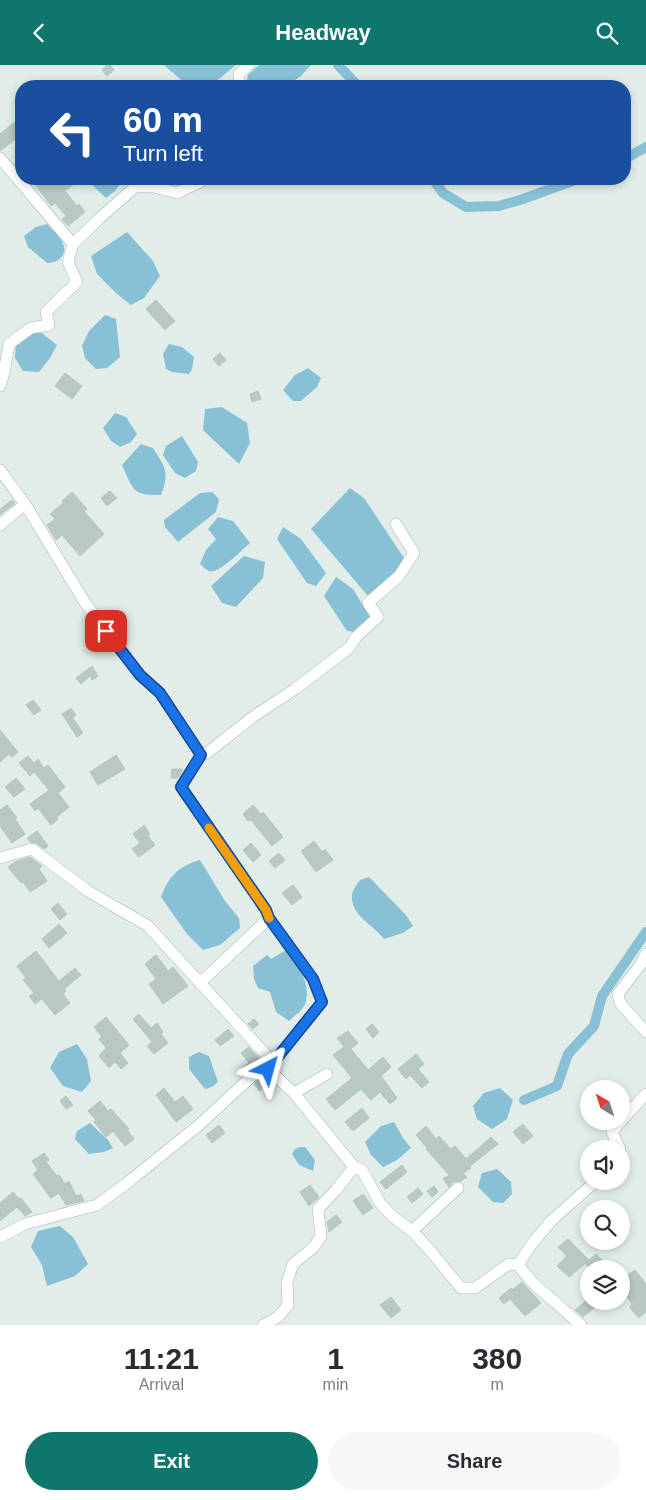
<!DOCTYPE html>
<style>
:root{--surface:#fff;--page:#f7f7f7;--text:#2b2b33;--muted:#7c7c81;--accent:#0f766e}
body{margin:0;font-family:Arial,sans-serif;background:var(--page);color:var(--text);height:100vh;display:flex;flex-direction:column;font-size:19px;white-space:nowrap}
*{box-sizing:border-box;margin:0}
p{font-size:16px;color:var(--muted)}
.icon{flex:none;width:28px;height:28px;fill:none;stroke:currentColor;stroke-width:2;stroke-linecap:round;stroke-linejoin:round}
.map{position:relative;height:1260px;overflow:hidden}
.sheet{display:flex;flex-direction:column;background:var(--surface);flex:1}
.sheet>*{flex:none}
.top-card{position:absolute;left:15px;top:15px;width:616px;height:105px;border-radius:20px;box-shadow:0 2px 8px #0003;background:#1a4fa0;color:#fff;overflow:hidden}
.needle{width:32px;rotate:321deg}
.buttons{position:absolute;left:580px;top:1015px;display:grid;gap:10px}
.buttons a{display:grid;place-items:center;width:50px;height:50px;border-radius:50%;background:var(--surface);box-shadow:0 2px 8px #0003;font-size:25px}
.pin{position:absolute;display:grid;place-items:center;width:42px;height:42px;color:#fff;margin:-21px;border-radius:10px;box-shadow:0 2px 8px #0006}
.me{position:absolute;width:55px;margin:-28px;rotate:39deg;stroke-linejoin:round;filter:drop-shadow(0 0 4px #0008)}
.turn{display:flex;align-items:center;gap:18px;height:105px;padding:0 25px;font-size:22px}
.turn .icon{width:65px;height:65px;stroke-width:2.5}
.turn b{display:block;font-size:35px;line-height:42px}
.eta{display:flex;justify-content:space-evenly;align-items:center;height:85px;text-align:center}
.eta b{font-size:30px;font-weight:600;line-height:35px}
.primary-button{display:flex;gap:10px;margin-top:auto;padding:10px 25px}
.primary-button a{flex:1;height:58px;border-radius:30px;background:var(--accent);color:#fff;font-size:20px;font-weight:600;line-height:58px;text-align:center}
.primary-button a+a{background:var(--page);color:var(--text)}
header{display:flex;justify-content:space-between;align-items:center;height:65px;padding:0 25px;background:var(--accent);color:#fff;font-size:22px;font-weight:600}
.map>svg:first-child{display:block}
</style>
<header><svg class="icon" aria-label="back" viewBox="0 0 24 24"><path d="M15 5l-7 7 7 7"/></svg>Headway<svg class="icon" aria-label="search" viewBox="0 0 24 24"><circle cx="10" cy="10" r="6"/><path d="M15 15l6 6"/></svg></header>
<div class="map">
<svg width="646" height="1260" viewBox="0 0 646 1260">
<rect width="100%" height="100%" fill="#e2edea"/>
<!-- water -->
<g fill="#88c1d5">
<path d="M164 0H236C216 16 215 21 188 21Z"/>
<path d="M259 0H311L300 12 285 21H246L248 10Z"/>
<path d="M86 114H123L115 126 106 133Z"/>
<path d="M47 159C55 168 70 179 62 191 58 197 54 197 47 198L28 182 24 171 36 162Z"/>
<path d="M127 167 153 196 160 211 144 233 131 240 116 228 97 209 91 191Z"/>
<path d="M105 250 116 254 120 292 107 303 96 304 85 293 82 281 89 266Z"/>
<path d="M31 267 42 268 57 280 50 293 39 307 23 306 15 293 16 275Z"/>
<path d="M169 279 182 282 194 292 192 304 189 309 172 307 166 304 163 289Z"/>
<path d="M308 303 321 313 317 322 301 336H293L283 325 295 310Z"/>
<path d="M222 342 247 358 250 378 239 399 203 365 205 344Z"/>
<path d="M115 348 126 352 137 369 131 377 120 382 111 376 103 363Z"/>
<path d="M182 371 198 397 196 406 185 413 175 408 163 390 166 381Z"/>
<path d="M141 379 153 383C165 402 170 407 161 430 132 431 133 424 122 400Z"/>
<path d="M350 423 364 433 404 493 394 510 368 531 311 464Z"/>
<path d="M212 427 219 434 216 447 178 477 165 462 164 455 200 428Z"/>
<path d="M218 452 233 456 250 478C242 485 223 504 214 506 208 508 204 502 200 499L206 485 216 474 208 464Z"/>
<path d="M283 462 301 474 326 508 316 521 307 518 277 474Z"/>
<path d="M244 491 265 497 263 513 236 542 222 538 211 521Z"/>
<path d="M336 512 353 524 371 554 357 567 347 566 324 531Z"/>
<path d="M200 795 225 836 239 853 240 863 220 880 203 885 187 869 161 832C168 812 179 801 200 795Z"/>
<path d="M369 812 406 850 413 861 403 868 384 874C373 859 350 851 352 829 353 825 357 819 360 815Z"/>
<path d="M286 885C298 900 312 919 305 939 303 945 294 951 289 956L276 947 270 927 258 923 254 914 253 901 267 890 271 894Z"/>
<path d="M77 979 87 994 91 1016 82 1027 63 1021 50 1003 59 987Z"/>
<path d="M199 987 209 991 218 1017 212 1022 205 1024 189 1004V992Z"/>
<path d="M500 1023 513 1035 507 1054 492 1064 477 1054 473 1041 484 1028Z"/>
<path d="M394 1057 403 1073 411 1083 397 1095 383 1102 371 1090 365 1077 381 1061Z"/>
<path d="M90 1058 108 1075 113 1083 104 1087 89 1089 75 1074 77 1066Z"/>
<path d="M300 1082H305L315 1095 313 1106 299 1100 292 1089 295 1084Z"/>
<path d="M497 1104 511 1117 512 1129 503 1138 493 1137 478 1122 482 1108Z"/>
<path d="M60 1161 73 1172 88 1199 75 1211 47 1221 42 1200 31 1182 38 1166Z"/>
</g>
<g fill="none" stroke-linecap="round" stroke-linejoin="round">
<!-- canal -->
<g stroke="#88c1d5" stroke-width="10">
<path d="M338 0 358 21"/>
<path d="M625 94 646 82"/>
<path d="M433 114 443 128 466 142 499 141 523 134 578 114"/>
<path d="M524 1035 557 1021 568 989 594 961 602 931 646 867"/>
</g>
</g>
<!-- building -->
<g fill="#b8c8c3" stroke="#b4c7c1">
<path d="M107 0H110L114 5 107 11 102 5Z"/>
<path d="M21 52V70L0 86V69Z"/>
<path d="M31 114H80L65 126 77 141 79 139 85 147 68 161 62 154 66 151 55 138 51 141Z"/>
<path d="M156 235 175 256 165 265 146 244Z"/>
<path d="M220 288 226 295 219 301 213 294Z"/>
<path d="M65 308 82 321 72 334 55 321Z"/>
<path d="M258 326 261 334 252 337 250 329Z"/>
<path d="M110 426 117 433 107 441 101 433Z"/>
<path d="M72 427 87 444 84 446 104 469 80 491 62 470 56 475 47 460 55 454 50 449 63 438 62 436Z"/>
<path d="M12 435 15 438 0 450V444Z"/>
<path d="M92 601 98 611 92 615 90 611 81 619 76 613Z"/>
<path d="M33 635 41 645 34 650 26 640Z"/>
<path d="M71 643 76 650 73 653 83 668 77 672 62 649Z"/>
<path d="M0 665 18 687 12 692 9 689 0 697Z"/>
<path d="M116 690 125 704 98 720 90 707Z"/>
<path d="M28 691 34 698 38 694 44 703 48 700 65 722 58 728 69 742 57 752 58 754 51 760 38 743 35 746 30 739 49 725 34 707 30 711 19 698Z"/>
<path d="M172 704H183L178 713H171Z"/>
<path d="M16 713 25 724 14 732 5 722Z"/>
<path d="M7 740 17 753 15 754 25 769 12 778 0 761V745Z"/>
<path d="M253 740 261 749 263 747 283 772 272 781 251 755 248 756 243 749Z"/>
<path d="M144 760 150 769 148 771 155 780 139 792 132 784 140 778 133 769Z"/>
<path d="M37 766 48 781 44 784 36 778 30 777 27 773Z"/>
<path d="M314 776 322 787 325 784 333 795 316 807 301 786Z"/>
<path d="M251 778 261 790 253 797 243 785Z"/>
<path d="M279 788 285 795 275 803 269 796Z"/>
<path d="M30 792 42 801 39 804 47 816 30 827 23 817 21 818 8 802 15 797Z"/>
<path d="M293 820 302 832 292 840 282 828Z"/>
<path d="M58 838 67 849 60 855 51 844Z"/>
<path d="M59 859 67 868 49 883 42 874Z"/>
<path d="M36 886 59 916 75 903 81 910 64 924 66 926 63 929 70 938 55 950 42 934 35 939 29 931 34 928 23 915 26 913 17 901Z"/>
<path d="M156 890 168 906 173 902 188 921 163 939 149 919 156 914 145 899Z"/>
<path d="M139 949 151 963 157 958 163 967 161 969 168 978 154 989 147 981 152 977 133 954Z"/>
<path d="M106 952 129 980 120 988 128 998 121 1004 115 997 109 1003 99 991 106 983 99 974 102 972 94 962Z"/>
<path d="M254 954 259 959 253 964 248 959Z"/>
<path d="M372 959 379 967 373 973 366 964Z"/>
<path d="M228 964 234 971 220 981 215 975Z"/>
<path d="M348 966 358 978 351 984 368 1005 383 992 391 1002 381 1011 397 1033 390 1039 380 1027 371 1035 361 1024 335 1045 326 1034 352 1013 333 990 344 982 337 973Z"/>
<path d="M249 982 260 995 246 1007 243 1003 249 998 241 988Z"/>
<path d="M416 989 424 999 418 1004 429 1017 422 1023 410 1010 406 1014 398 1004Z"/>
<path d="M264 1011 270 1017 259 1026 254 1019Z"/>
<path d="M164 1023 175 1037 183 1031 193 1044 176 1057 156 1030Z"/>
<path d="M66 1031 73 1040 66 1044 60 1036Z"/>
<path d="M100 1036 108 1046 111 1044 129 1064 127 1065 134 1074 125 1081 113 1066 106 1072 94 1057 96 1055 88 1046Z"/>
<path d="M362 1043 369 1053 353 1066 345 1057Z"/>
<path d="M523 1059 533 1071 523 1079 513 1067Z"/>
<path d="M219 1060 225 1068 212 1078 206 1070Z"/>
<path d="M426 1061 436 1074 439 1071 451 1084 455 1081 466 1094 491 1072 498 1079 470 1101 471 1103 463 1108 467 1112 461 1116 453 1117 449 1122 443 1114 449 1110 426 1084 427 1083 416 1070Z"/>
<path d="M44 1088 49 1095 46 1097 57 1111 59 1110 65 1119 69 1116 76 1131 81 1129 84 1136 66 1140 59 1128 51 1133 33 1109 38 1105 32 1096Z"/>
<path d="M402 1100 407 1107 386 1124 380 1117Z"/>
<path d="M310 1120 319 1132 309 1141 300 1127Z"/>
<path d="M434 1121 438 1127 432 1132 427 1126Z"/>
<path d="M418 1123 423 1129 412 1138 407 1132Z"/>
<path d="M13 1127 19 1134 21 1133 32 1147 25 1151 17 1142 0 1156V1138Z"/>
<path d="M363 1129 373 1143 363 1150 353 1136Z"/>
<path d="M336 1150 342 1157 329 1167 327 1157Z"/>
<path d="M568 1174 589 1195 596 1189 604 1197 596 1204H589L586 1198 569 1212 557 1201 567 1191 558 1182Z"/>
<path d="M635 1205 646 1219V1247L639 1253 629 1242 632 1239 621 1223V1215Z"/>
<path d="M522 1217 541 1238 525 1251 510 1234 504 1239 499 1233 511 1223 512 1225Z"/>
<path d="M391 1232 401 1245 391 1253 380 1240Z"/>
<path d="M586 1236H602L583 1252 575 1245Z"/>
</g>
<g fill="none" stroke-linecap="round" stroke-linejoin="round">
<!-- street casing -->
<g stroke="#a4b5b2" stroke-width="12">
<g id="street">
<path d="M239 21V9L249 0"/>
<path d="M0 93 73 179"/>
<path d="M0 321 4 308 9 279 31 263 49 260 46 247 77 217 68 197 73 179 100 153 135 122H154L177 128 200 117 202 114"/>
<path d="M0 405 25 439 0 460"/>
<path d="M25 439 84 536 140 610 160 628 201 690 207 688 254 651 295 624 349 583 357 571 378 552 368 538 399 511 414 488 396 459"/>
<path d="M201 690 181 722 266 845 269 853 313 914 322 937 268 1004"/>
<path d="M0 793 32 784 88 826 148 861 267 991 268 1004 294 1028 354 1102 362 1105 380 1138 392 1151 412 1166 428 1183 461 1223H475L509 1199 518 1200 531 1180 551 1156 596 1116"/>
<path d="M646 889 641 899 618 929 620 938 646 967"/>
<path d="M200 918 269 853"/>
<path d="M294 1028 327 1009"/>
<path d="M621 1056 646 1029"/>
<path d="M620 1084 612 1067 621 1056"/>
<path d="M412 1166 458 1123"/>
<path d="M0 1172 25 1159 97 1140 127 1118 199 1060 251 1012 268 998"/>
<path d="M518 1200 533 1218 581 1260"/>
<path d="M263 1260 278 1252 288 1240 287 1217 293 1199 314 1182 321 1171 318 1144 336 1125 354 1102"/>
</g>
</g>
<!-- street -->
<use href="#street" stroke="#fff" stroke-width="11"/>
</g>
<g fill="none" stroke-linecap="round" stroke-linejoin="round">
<!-- route casing -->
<g stroke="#114b97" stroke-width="12">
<path id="route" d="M106 566 140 610 160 628 201 690 181 722 266 845 269 853 313 914 322 937 268 1004"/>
</g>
<!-- route -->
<use href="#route" stroke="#1a73e8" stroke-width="9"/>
<!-- slow -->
<path stroke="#f59e0b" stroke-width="9" d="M209 763 266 845 269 853"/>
</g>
</svg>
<div class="buttons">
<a><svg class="needle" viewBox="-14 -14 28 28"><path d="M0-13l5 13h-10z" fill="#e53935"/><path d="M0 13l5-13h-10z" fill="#7c7c81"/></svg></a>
<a><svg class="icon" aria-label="sound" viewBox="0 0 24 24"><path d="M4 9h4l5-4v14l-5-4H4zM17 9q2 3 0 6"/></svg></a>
<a><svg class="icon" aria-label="search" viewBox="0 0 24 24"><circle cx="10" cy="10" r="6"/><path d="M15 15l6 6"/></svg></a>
<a><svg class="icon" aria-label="layers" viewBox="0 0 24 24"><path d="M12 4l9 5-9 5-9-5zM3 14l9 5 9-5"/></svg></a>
</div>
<div class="pin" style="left:106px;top:566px;background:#d93025"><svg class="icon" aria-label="arrive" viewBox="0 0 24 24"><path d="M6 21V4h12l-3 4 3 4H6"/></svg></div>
<svg class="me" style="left:268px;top:1004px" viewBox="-20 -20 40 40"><path d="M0-17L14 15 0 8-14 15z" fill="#1a73e8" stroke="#fff" stroke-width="4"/></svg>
<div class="top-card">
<div class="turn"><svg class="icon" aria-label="left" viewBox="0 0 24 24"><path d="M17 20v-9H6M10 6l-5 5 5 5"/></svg><div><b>60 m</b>Turn left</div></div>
</div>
</div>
<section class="sheet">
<div class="eta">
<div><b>11:21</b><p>Arrival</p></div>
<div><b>1</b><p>min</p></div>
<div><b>380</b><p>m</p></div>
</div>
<div class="primary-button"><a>Exit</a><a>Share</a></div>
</section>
